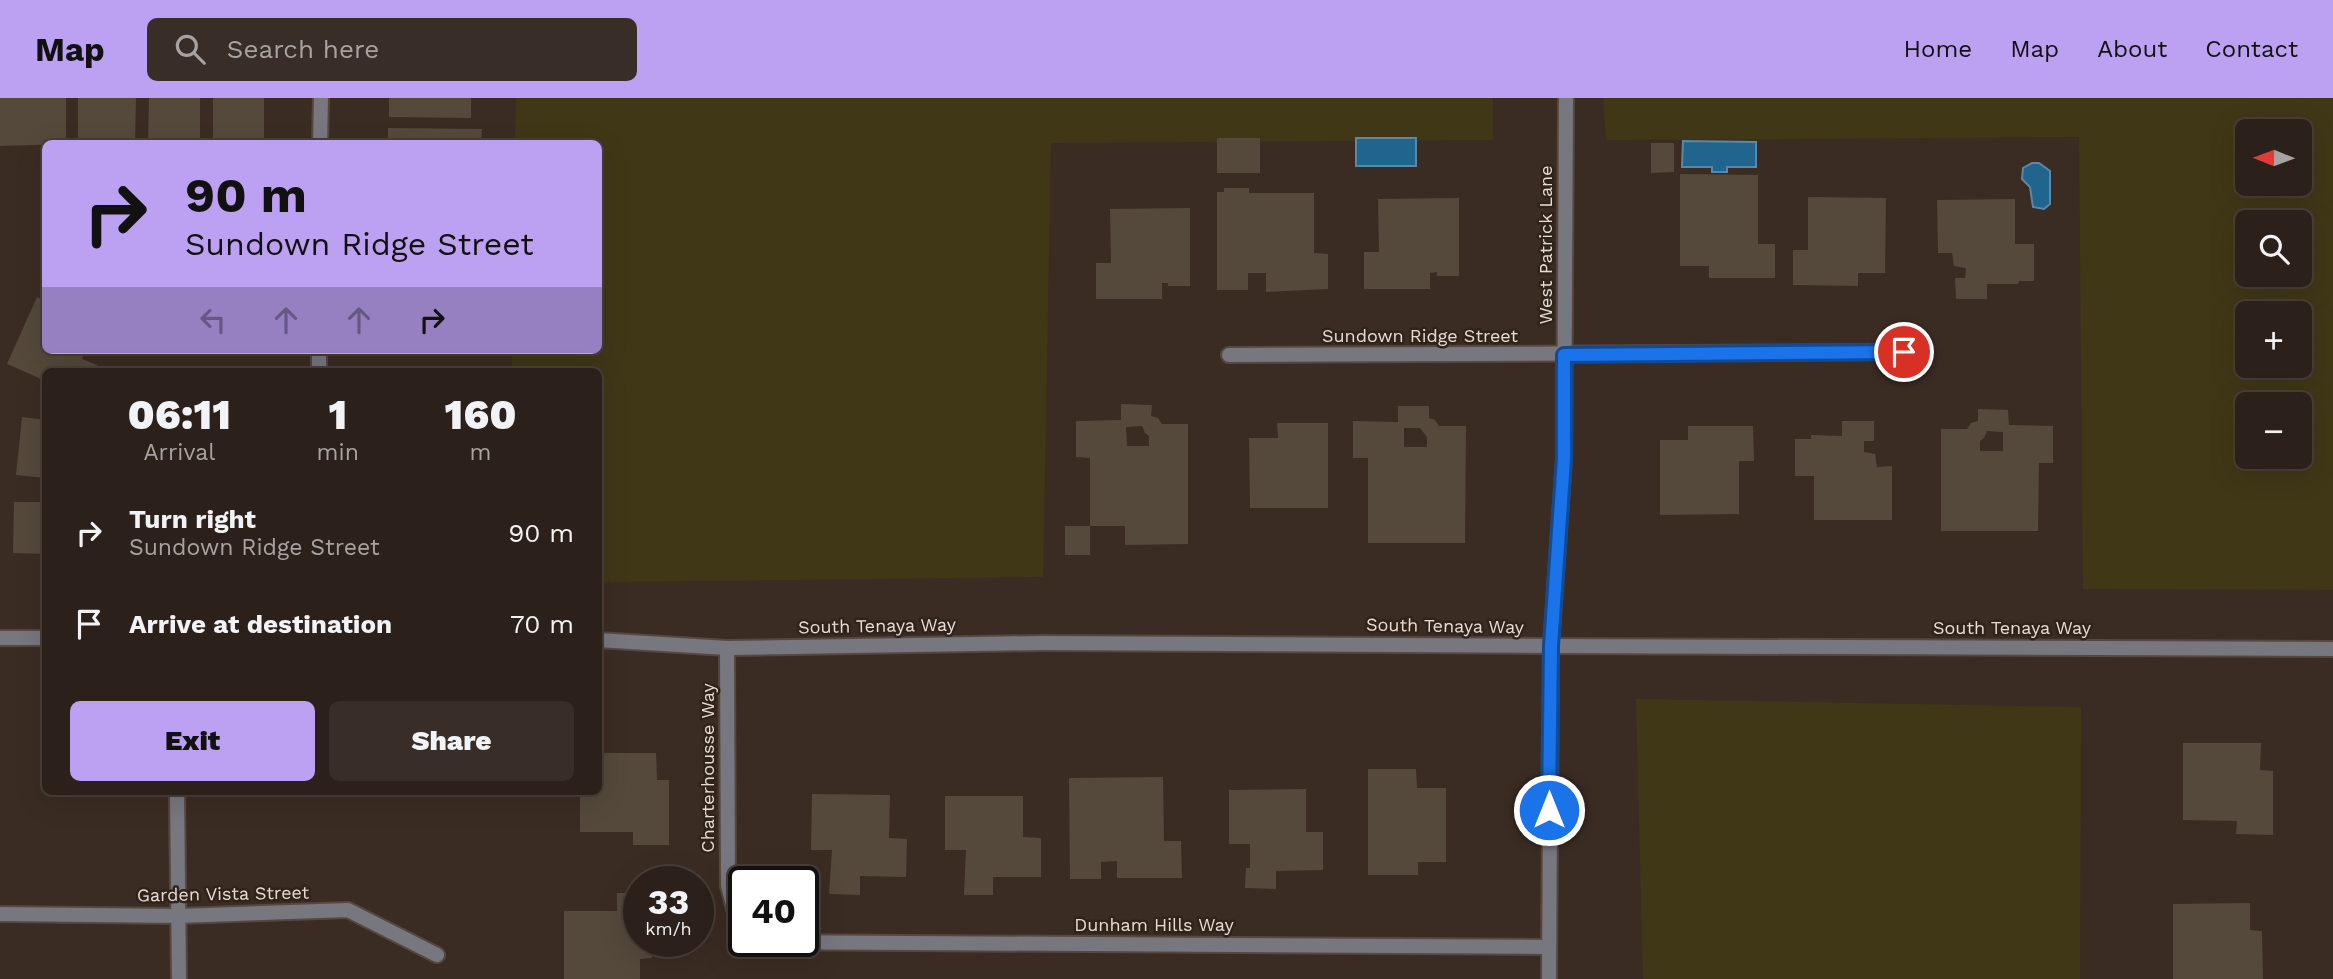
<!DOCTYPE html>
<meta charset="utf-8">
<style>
:root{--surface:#2c211a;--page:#382e27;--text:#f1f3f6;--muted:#a6a3a2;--line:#483e39;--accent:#bca0f2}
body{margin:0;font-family:"Work Sans",sans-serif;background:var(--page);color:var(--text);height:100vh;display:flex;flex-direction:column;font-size:26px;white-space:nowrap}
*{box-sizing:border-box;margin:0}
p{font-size:23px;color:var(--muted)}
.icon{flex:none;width:38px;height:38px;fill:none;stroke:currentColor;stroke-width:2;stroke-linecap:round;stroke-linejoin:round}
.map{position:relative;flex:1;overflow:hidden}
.drawer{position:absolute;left:42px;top:270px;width:560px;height:427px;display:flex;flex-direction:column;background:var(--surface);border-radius:10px;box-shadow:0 7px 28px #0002,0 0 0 2px var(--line)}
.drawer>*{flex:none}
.guide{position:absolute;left:42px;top:42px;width:560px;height:214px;border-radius:10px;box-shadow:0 7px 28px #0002,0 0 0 2px var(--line);background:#bca0f2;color:#111;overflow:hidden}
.needle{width:46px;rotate:271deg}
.controls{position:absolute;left:2235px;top:21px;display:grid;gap:14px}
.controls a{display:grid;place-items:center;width:77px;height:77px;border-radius:10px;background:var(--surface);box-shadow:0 7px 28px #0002,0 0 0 2px var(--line);font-size:35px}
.speed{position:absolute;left:623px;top:768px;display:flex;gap:14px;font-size:35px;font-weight:700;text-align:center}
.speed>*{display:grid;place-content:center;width:91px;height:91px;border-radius:50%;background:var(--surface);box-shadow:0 7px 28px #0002,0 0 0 2px var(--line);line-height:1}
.speed small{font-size:18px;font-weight:400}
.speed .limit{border:4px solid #111;border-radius:10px;background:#fff;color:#111}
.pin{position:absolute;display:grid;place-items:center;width:60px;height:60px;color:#fff;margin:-30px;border:4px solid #fff;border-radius:50%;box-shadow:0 2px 7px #0007}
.me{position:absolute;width:77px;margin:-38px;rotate:0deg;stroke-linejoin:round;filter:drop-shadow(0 0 5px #0008)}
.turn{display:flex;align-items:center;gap:24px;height:147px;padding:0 28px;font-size:32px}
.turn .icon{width:91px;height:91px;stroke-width:2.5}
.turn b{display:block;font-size:49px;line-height:60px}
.lanes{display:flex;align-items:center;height:66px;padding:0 28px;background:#0003;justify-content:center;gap:35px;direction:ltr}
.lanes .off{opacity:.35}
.eta{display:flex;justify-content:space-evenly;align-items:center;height:119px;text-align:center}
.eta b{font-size:42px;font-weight:800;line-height:49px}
.cta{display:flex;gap:14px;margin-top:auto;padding:14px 28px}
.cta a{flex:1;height:80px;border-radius:10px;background:var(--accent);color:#111;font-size:28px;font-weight:800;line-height:80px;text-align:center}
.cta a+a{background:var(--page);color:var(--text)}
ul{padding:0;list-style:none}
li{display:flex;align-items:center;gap:21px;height:91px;padding:0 28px}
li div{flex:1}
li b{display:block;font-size:26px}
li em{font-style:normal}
header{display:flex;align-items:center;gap:42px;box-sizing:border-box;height:98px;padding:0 35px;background:var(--accent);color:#111}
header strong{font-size:33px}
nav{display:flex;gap:38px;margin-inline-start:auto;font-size:24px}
.search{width:490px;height:63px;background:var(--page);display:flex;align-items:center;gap:18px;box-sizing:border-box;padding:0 24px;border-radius:10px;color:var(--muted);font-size:26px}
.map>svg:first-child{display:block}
</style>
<header>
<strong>Map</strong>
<div class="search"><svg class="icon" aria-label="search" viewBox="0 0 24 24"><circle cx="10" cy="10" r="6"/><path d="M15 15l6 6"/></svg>Search here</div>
<nav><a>Home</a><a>Map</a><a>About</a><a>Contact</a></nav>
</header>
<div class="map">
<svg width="2333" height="881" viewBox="0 0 2333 881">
<rect width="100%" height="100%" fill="#3b2c23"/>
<!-- sand -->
<g fill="#403717" fill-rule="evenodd">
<path d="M516 0H1493V42L1051 45 1043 479 599 484 598 273H512V252H598V46L515 45Z"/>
<path d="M1603 0H2333V492L2083 491 2079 39 1606 42ZM2247 33H2300V86H2247ZM2247 124H2300V177H2247ZM2247 215H2300V268H2247ZM2247 306H2300V359H2247Z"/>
<path d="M1636 601 2081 609 2080 881H1643Z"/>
</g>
<!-- water -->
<g fill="#21648e" stroke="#5c88a4" stroke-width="2">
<rect x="1356" y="40" width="60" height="28"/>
<path d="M1683 43 1756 44V69H1727V74H1712V69H1682Z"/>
<path d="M2032 65H2039L2050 73V106L2044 111 2033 109 2030 89 2022 81 2023 70Z"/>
</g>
<!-- building -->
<g fill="#54493b" fill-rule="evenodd">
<path d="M0 0H66V46L0 48Z"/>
<path d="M78 0H136L135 46H78Z"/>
<path d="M149 0H200V46H148Z"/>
<rect x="213" y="0" width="51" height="46"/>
<path d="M389 0H471V20L389 19Z"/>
<path d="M388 30 482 31 481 46H388Z"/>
<rect x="1217" y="40" width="43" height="35"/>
<path d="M1651 45H1674V74L1651 75Z"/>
<path d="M1680 76 1758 77V146H1775V180H1709V168H1680Z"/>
<path d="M1224 90H1249V95H1314V155L1328 156V191L1266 194V175H1248V192H1217V94H1224Z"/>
<path d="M1808 99 1886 100 1885 175H1858V188L1793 187V152H1808Z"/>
<path d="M1459 100V178H1437V174L1430 175V191H1364V154H1379L1378 101Z"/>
<path d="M2015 101V146H2034V183H2019L2018 186H1987V201H1956L1955 180H1965L1966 170 1954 168 1952 155H1938L1937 102Z"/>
<path d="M1190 110V188H1168V185H1162V201H1096V165H1111L1110 111Z"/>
<path d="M37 199 46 203V252H103L100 258 85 252 82 261 97 267 95 273H46V283L7 266Z"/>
<path d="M1121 306 1152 307 1151 318 1158 320 1162 326H1188V446L1125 447V428H1090V457H1065V428H1090V360L1076 359V323L1121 322ZM1142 328 1145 335 1149 338V348H1127L1126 329Z"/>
<path d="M1398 308H1429V320L1435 322 1439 328H1466L1465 445H1368V360H1353V323L1398 324ZM1404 330H1420L1427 339V349H1404Z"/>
<path d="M1978 311 2008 312 2009 327 2053 328V365H2039L2038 433H1941V331H1967L1971 325 1978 323ZM1987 333 2003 334V353H1980V343L1984 340Z"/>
<path d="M22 319 46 322V380L16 377Z"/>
<path d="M1842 323H1874V343H1864V354L1875 356 1877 369 1892 368V422H1814V378H1795V341H1811V337L1842 338Z"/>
<path d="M1277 325H1328V410H1250L1249 340H1278Z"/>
<path d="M1688 328H1753L1754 363H1739V416L1660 417V342H1688Z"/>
<path d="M14 404H46V456L13 455Z"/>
<path d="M2183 645H2261L2260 672 2273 673V737L2236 736 2237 723 2183 722Z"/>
<path d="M598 655H656L657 682H669V747H633V734H580V693H598Z"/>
<path d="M1368 671H1416L1417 690H1446V764H1418V777H1368Z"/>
<path d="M1163 679 1164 743H1181L1182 780H1117V763L1101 764V781H1070L1069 680Z"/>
<path d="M1306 691V734H1323V772L1276 773V791L1245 790 1246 770H1250V746H1229V692Z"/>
<path d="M812 696 890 697 889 740 907 741 906 779 860 778V797L829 796 832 752H811Z"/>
<path d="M945 698H1023V739L1041 740V779H993V797H964L966 752H945Z"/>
<path d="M617 795H639V844H652V860L640 861V881H564V813H617Z"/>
<path d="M2250 805V832L2262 833 2263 881H2173V806Z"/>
</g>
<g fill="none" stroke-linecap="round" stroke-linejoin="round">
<!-- minor casing -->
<g stroke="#564840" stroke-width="18">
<g id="minor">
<path d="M320 46 321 0"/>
<path d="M1229 257 1904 254"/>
<path d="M319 273V252"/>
<path d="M1551 548 2333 551"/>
<path d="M727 550 728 788 739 830 744 833"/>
<path d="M177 693 179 881"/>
<path d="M0 816 179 818 348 812 437 857"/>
<path d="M760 844 1548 849"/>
</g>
</g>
<!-- tertiary casing -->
<g stroke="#564840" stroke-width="18">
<g id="tertiary">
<path d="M0 540H46"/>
<path d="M598 542 727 550 1041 545 1551 548"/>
<path d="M1549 881 1551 548 1564 361 1566 0"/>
</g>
</g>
<!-- minor -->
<use href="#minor" stroke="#77777f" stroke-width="14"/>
<!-- tertiary -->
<use href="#tertiary" stroke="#77777f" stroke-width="14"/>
</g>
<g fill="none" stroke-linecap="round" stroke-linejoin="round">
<!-- route casing -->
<g stroke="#114b97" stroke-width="18">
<path id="route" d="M1549 712 1551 548 1564 361V257L1904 254"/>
</g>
<!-- route -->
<use href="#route" stroke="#1a73e8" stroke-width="12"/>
</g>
<g text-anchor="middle" stroke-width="5" stroke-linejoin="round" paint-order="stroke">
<!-- street labels -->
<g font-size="18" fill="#e6dcd6" stroke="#30231a">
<text transform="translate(1546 147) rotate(-90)" y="6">West Patrick Lane</text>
<text x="1420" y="244">Sundown Ridge Street</text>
<text transform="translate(877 528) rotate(-1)" y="6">South Tenaya Way</text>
<text transform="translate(1445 528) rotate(1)" y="6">South Tenaya Way</text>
<text x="2012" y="536">South Tenaya Way</text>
<text transform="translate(708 670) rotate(-90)" y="6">Charterhousse Way</text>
<text transform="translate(223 796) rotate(-1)" y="6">Garden Vista Street</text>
<text x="1154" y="833">Dunham Hills Way</text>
</g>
</g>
</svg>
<div class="controls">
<a><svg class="needle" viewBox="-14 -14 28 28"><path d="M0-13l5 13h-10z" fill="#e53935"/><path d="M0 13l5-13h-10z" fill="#a6a3a2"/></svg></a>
<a><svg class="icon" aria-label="search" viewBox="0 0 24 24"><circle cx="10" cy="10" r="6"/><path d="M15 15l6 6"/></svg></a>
<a>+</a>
<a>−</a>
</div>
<div class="speed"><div>33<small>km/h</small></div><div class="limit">40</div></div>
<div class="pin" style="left:1904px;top:254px;background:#d93025"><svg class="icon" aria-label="arrive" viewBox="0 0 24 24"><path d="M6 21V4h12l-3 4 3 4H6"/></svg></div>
<svg class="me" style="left:1549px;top:712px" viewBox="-20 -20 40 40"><circle r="17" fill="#1a73e8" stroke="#fff" stroke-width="3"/><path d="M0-11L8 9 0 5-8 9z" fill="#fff"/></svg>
<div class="guide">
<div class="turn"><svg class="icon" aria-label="right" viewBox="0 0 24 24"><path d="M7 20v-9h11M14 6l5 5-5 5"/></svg><div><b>90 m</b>Sundown Ridge Street</div></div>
<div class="lanes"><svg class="icon off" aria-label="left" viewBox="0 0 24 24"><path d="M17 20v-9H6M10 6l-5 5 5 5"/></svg><svg class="icon off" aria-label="ahead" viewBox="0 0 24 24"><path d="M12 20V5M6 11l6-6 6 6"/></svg><svg class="icon off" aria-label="ahead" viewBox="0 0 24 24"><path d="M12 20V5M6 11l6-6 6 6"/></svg><svg class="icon" aria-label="right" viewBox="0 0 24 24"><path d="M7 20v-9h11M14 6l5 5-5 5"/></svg></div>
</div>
<section class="drawer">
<div class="eta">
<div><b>06:11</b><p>Arrival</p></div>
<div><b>1</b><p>min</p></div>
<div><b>160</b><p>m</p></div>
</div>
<ul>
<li><svg class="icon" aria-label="right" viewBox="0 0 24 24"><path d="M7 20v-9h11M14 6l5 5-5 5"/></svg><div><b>Turn right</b><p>Sundown Ridge Street</p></div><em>90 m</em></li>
<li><svg class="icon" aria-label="arrive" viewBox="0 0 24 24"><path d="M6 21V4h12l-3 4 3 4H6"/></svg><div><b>Arrive at destination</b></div><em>70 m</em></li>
</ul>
<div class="cta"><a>Exit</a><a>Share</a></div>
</section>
</div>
